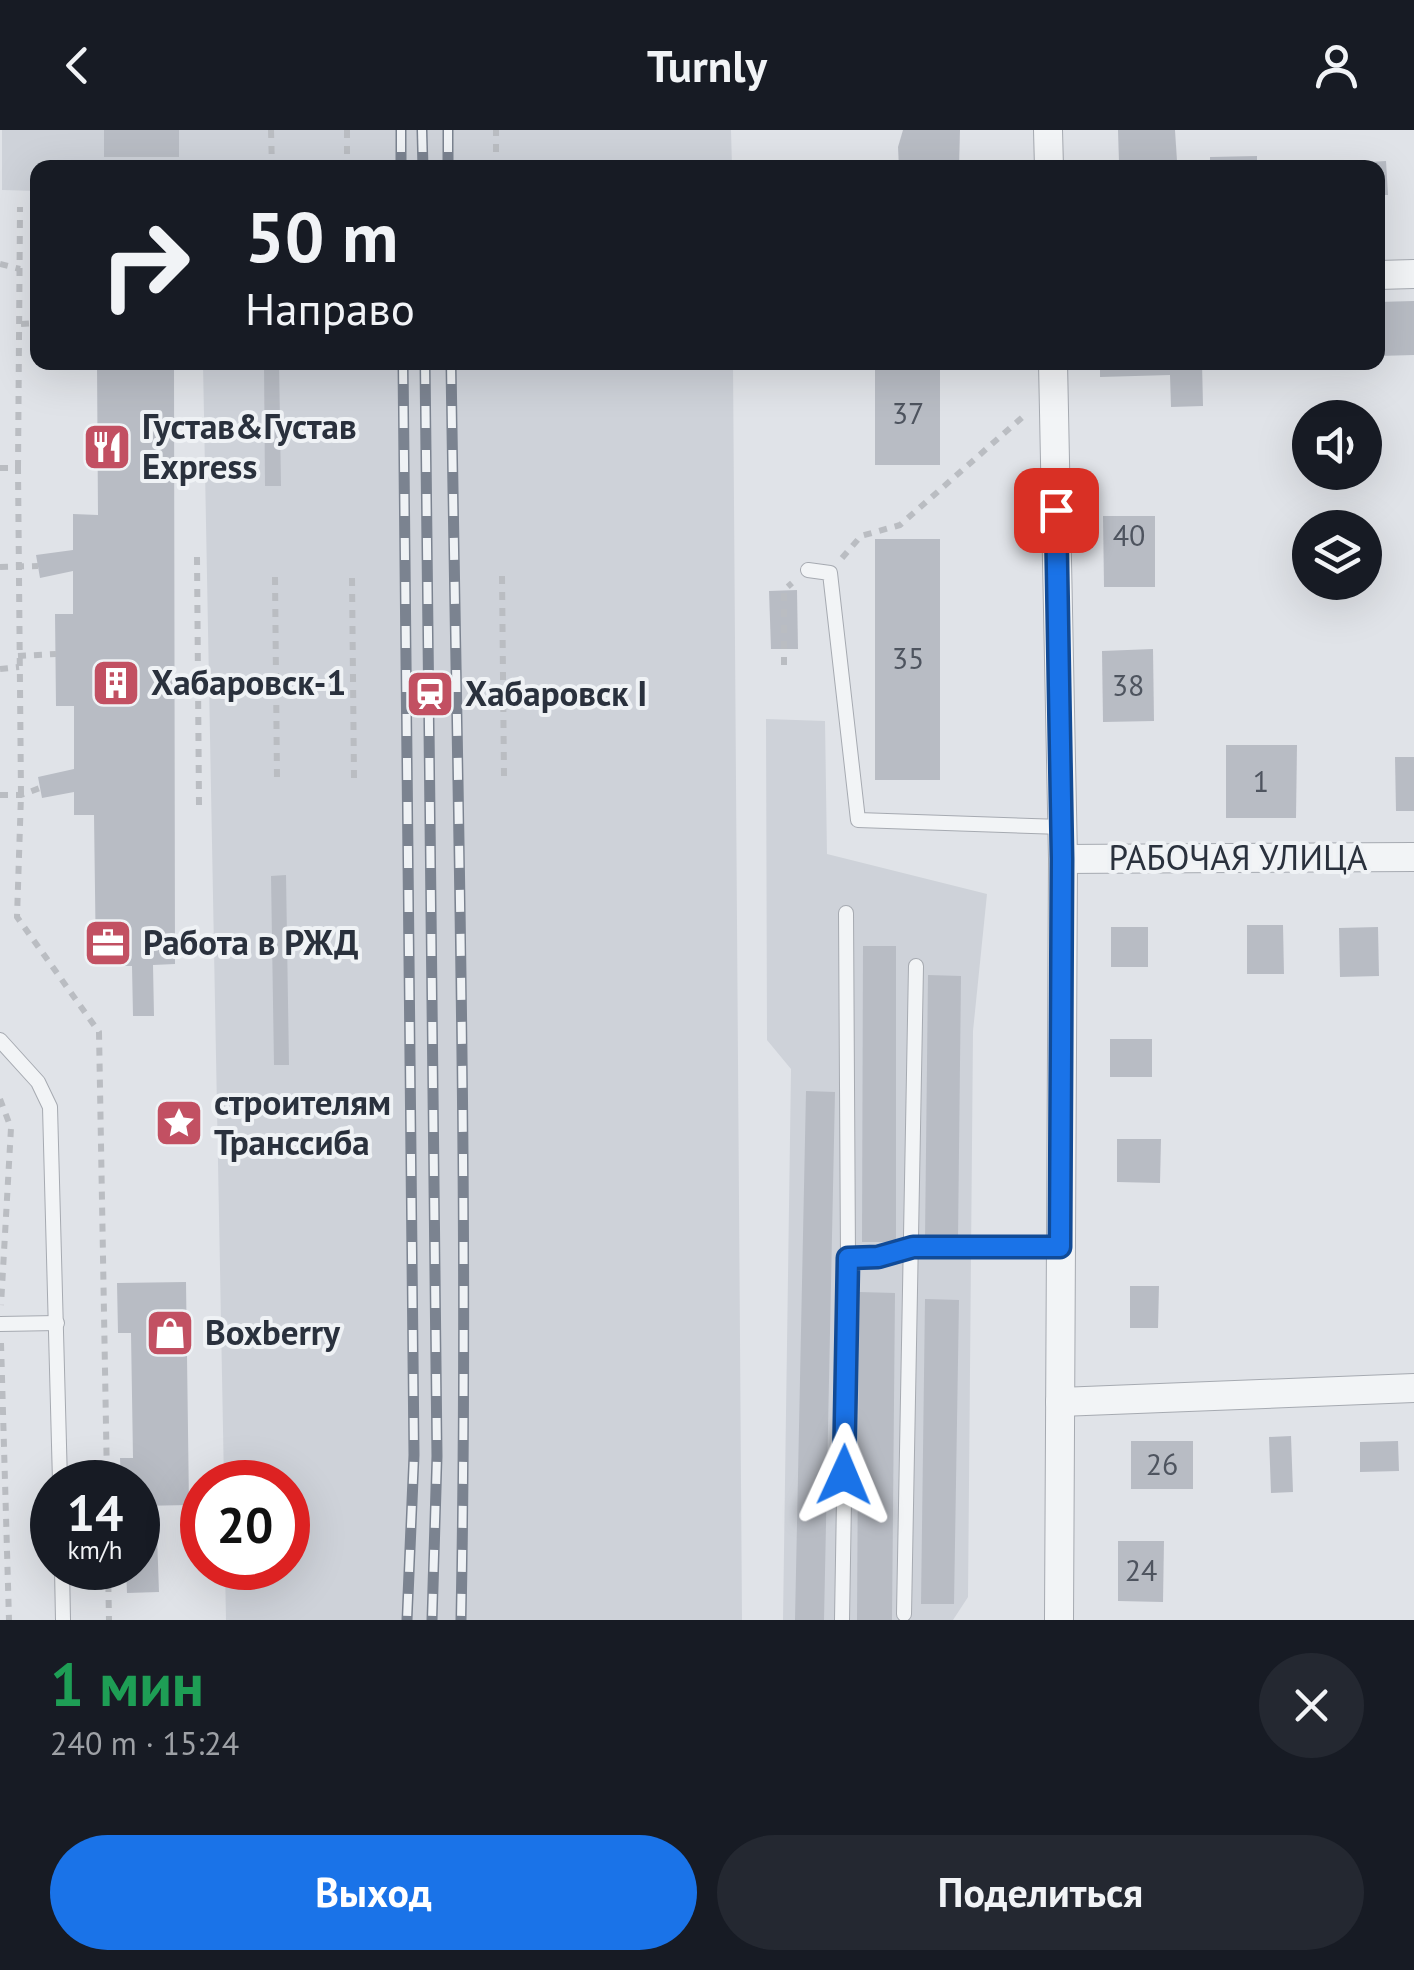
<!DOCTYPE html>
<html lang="ru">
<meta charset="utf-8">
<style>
:root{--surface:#171b24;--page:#242831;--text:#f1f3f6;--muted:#9ea1a6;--accent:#1a73e8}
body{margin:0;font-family:"PT Sans",sans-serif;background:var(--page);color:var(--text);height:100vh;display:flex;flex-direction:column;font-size:38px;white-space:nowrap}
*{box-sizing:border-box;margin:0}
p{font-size:32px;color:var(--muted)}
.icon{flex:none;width:55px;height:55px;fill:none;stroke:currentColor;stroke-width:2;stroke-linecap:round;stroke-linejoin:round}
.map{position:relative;height:1490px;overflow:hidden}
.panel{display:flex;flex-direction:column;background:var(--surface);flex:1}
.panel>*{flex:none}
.hud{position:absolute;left:30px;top:30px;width:1355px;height:210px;border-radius:20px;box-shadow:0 10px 40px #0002;background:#171b24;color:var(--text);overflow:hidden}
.buttons{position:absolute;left:1292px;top:270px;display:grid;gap:20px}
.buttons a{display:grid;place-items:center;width:90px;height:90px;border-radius:50%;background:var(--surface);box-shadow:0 10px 40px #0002;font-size:50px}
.speed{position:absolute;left:30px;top:1330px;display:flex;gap:20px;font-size:50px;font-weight:700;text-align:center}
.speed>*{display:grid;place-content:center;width:130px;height:130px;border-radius:50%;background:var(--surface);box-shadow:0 10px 40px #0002;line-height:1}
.speed small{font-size:25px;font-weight:400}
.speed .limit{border:15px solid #d22;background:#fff;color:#111}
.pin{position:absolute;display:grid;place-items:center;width:85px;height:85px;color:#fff;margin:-42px;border-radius:20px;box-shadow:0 5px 15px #0006}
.me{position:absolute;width:110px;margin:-55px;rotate:1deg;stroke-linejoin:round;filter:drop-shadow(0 0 8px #0008)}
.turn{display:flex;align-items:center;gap:35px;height:210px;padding:0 50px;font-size:45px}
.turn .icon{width:130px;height:130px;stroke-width:2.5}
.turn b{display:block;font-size:70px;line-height:85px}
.round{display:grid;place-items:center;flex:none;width:105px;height:105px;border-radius:52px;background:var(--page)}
.overview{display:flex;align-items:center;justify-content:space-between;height:170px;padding:0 50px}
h1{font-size:60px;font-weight:600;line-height:75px;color:#1e9e55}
.button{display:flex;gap:20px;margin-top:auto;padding:20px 50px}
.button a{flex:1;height:115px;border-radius:60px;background:var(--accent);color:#fff;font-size:40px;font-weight:600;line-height:115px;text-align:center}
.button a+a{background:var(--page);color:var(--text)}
header{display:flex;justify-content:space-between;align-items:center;height:130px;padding:0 50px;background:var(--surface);font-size:45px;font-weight:600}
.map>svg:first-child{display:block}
</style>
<header><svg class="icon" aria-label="back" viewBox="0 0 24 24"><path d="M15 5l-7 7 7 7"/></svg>Turnly<svg class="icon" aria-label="person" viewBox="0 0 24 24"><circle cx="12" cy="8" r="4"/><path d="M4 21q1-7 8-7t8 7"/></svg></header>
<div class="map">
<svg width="1414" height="1490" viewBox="0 0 1414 1490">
<rect width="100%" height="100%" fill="#e0e3e8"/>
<!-- built -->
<g fill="#ced2d9">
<path d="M2 0H731L732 37 38 38 37 61 2 60Z"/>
<path d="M203 233H733L742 1490H226L225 1438H288V1352H224Z"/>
<path d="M766 589 825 591 827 724 987 764 973 901 968 1467 953 1490H783L791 939 767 910Z"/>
</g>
<!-- building -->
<g fill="#b8bcc4">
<rect x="104" y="0" width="75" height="27"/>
<path d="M903 0H960L959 38H899L898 17Z"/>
<path d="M1118 0H1175L1177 31 1119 33Z"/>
<path d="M1257 26V38H1210V27Z"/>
<path d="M1386 31 1388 65H1378V38H1349V33Z"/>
<path d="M1414 171V225L1378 226V172Z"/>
<path d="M97 232H174L175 834 153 835 154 886H133L132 836H96L94 685H74V662L42 668 38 647 74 639V576H56L55 484H73V441L40 448 36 425 73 420V384L98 385Z"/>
<path d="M264 232H279L281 356H265Z"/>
<rect x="875" y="232" width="65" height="103"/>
<path d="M1100 232H1202L1203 276 1171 277 1170 245 1100 247Z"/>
<path d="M1103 386H1155V457H1104Z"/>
<rect x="875" y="409" width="65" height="241"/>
<path d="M797 460 798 519H771L769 461Z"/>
<path d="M1153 519 1154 591 1103 592 1102 521Z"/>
<path d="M1226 615H1297L1296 688H1226Z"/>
<path d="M1395 627H1414V681H1396Z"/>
<path d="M286 745 289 935H274L271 746Z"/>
<path d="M1247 795H1283L1284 844H1247Z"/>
<rect x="1111" y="797" width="37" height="40"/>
<path d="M1378 797 1379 846 1340 847 1339 798Z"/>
<path d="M863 816H896V1112H862Z"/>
<path d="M928 845 961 846 958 1109H925Z"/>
<rect x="1110" y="909" width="42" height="38"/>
<path d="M806 961 835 962 824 1490H795Z"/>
<path d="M1117 1009H1161L1160 1053 1117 1052Z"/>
<path d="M186 1152 189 1375 138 1376V1352H121L120 1328H133L131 1203H118L117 1153Z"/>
<path d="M1130 1156H1159L1158 1198H1130Z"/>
<path d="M859 1162 895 1163 892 1490H857Z"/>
<path d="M925 1169 959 1170 954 1474H921Z"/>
<path d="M1291 1306 1293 1362 1271 1363 1269 1307Z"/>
<rect x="1131" y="1311" width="62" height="48"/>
<path d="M1398 1311 1399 1341 1360 1342V1312Z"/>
<path d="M138 1406H157L159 1462 127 1463 126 1438H138Z"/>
<path d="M1118 1411H1164L1163 1472 1118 1471Z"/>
</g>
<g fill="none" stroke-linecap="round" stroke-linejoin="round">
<!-- service casing -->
<g stroke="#a6aab1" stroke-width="16">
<g id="service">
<path d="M808 440 830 443 858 690 1062 697"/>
<path d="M0 910 38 952 50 977 60 1352"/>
<path d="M848 1128 878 1127 913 1117H1060"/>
<path d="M0 1194 57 1193"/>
<path d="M62 1438 63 1490"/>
<path d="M904 1484 916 836"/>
<path d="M842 1490 848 1128 846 783"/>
</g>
</g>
<!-- minor casing -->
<g stroke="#a6aab1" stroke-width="30">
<g id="minor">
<path d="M1048 0 1049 38"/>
<path d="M1378 145 1414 144"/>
<path d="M1053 232 1063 729 1059 1490"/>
<path d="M1063 729 1414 727"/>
<path d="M1060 1272 1414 1258"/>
</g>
</g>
<!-- path -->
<g stroke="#babdc2" stroke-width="6" stroke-dasharray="8 8" stroke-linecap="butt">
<path d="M271 0 272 38"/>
<path d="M347 0V38"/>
<path d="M496 38V0"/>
<path d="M0 134 20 139"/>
<path d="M21 194 38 193"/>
<path d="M0 338H18L21 665 17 787 99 902 107 1352"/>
<path d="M18 338 20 77"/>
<path d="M197 427 199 675"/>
<path d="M842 428 861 406 900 395 1026 284"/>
<path d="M0 437 38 436"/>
<path d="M502 446 504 646"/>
<path d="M275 447 277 648"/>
<path d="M352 448 354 648"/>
<path d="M18 526 56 524"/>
<path d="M784 535V460L792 453"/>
<path d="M0 539 19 537"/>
<path d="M0 665H21L40 658"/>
<path d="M0 969 11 998 1 1175"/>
<path d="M1 1213 9 1490"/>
<path d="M108 1438 109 1490"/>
</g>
<!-- service -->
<use href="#service" stroke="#f2f4f6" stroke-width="14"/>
<!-- minor -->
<use href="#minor" stroke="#f2f4f6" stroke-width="28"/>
<!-- rail casing -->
<g stroke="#7b8390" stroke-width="11">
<g id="rail">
<path d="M401 0V38"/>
<path d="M422 0 423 38"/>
<path d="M448 0V38"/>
<path d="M403 232 414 1325 407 1490"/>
<path d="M425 232 437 1326 432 1490"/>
<path d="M451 232C457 651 469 1071 461 1490"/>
</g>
</g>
<!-- rail -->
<use href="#rail" stroke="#eff2f5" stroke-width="8" stroke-dasharray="22" stroke-linecap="butt"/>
</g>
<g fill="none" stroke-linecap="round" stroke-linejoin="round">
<!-- route casing -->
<g stroke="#114b97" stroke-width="25">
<path id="route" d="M844 1345 848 1128 878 1127 913 1117H1060L1062 729 1056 380"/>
</g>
<!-- route -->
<use href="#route" stroke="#1a73e8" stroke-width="18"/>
</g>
<!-- icons -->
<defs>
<g id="restaurant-square" transform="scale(2.5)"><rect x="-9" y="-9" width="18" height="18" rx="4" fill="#c25062" stroke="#eff2f5"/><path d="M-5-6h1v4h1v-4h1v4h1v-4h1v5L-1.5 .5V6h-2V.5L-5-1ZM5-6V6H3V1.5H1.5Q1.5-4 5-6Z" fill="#fff"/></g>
<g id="building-square" transform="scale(2.5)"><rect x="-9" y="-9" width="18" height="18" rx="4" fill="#c25062" stroke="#eff2f5"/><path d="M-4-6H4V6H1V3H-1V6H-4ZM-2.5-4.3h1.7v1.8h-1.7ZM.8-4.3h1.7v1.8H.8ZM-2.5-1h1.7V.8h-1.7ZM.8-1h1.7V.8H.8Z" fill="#fff"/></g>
<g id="station-square" transform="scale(2.5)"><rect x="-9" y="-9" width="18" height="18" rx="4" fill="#c25062" stroke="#eff2f5"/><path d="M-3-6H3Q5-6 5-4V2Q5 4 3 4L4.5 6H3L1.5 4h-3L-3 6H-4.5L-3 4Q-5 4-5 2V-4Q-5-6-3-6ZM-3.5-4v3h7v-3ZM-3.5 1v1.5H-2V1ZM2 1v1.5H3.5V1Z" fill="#fff"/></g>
<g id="office-square" transform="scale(2.5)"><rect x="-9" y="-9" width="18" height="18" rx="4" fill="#c25062" stroke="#eff2f5"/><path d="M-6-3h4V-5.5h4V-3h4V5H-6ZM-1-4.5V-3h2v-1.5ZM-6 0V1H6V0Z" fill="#fff"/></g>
<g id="sight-square" transform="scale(2.5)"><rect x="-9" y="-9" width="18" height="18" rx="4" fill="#c25062" stroke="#eff2f5"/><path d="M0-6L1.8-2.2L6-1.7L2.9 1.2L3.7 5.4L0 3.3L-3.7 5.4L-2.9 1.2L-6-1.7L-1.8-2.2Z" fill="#fff"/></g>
<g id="shop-square" transform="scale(2.5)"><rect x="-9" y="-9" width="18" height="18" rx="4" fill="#c25062" stroke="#eff2f5"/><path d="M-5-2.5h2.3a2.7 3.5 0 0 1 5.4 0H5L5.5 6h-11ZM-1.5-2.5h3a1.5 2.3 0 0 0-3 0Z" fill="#fff"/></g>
</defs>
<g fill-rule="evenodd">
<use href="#restaurant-square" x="107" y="317"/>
<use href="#building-square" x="116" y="553"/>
<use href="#station-square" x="430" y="564"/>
<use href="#office-square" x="108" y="813"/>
<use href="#sight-square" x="179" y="993"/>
<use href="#shop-square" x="170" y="1203"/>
</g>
<g text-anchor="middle" stroke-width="8" stroke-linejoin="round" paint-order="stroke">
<!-- number labels -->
<g font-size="30" fill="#4e545f">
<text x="908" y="294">37</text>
<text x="1129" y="416">40</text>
<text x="908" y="539">35</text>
<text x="1128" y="566">38</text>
<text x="1261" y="662">1</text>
<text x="1162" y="1345">26</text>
<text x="1141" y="1451">24</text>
</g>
<!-- poi labels -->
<g font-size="35" font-weight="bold" fill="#2a313d" stroke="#eff2f5" text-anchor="start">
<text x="142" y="309">Густав&amp;Густав<tspan x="142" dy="40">Express</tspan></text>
<text x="151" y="565">Хабаровск-1</text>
<text x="465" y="576">Хабаровск I</text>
<text x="143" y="825">Работа в РЖД</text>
<text x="214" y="985">строителям<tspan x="214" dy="40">Транссиба</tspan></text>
<text x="205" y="1215">Boxberry</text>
</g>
<!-- street labels -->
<g font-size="35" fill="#2a313d" stroke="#eff2f5">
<text x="1238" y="740">РАБОЧАЯ УЛИЦА</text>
</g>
</g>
</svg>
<div class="buttons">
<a><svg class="icon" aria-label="sound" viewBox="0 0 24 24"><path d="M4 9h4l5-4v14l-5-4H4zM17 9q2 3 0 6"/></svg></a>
<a><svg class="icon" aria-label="layers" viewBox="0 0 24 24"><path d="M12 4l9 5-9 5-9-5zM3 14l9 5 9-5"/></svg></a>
</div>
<div class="speed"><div>14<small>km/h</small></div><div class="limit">20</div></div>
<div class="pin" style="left:1056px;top:380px;background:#d93025"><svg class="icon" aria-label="arrive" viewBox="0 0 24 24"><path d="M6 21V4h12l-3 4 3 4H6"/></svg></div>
<svg class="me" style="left:844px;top:1345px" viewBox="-20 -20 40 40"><path d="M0-17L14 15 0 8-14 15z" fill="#1a73e8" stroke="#fff" stroke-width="4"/></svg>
<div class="hud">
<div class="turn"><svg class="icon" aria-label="right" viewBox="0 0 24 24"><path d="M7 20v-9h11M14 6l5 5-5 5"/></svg><div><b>50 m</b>Направо</div></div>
</div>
</div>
<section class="panel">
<div class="overview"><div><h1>1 мин</h1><p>240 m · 15:24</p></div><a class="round"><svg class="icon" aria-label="close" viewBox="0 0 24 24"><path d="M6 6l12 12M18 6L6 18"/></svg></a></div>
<div class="button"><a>Выход</a><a>Поделиться</a></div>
</section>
